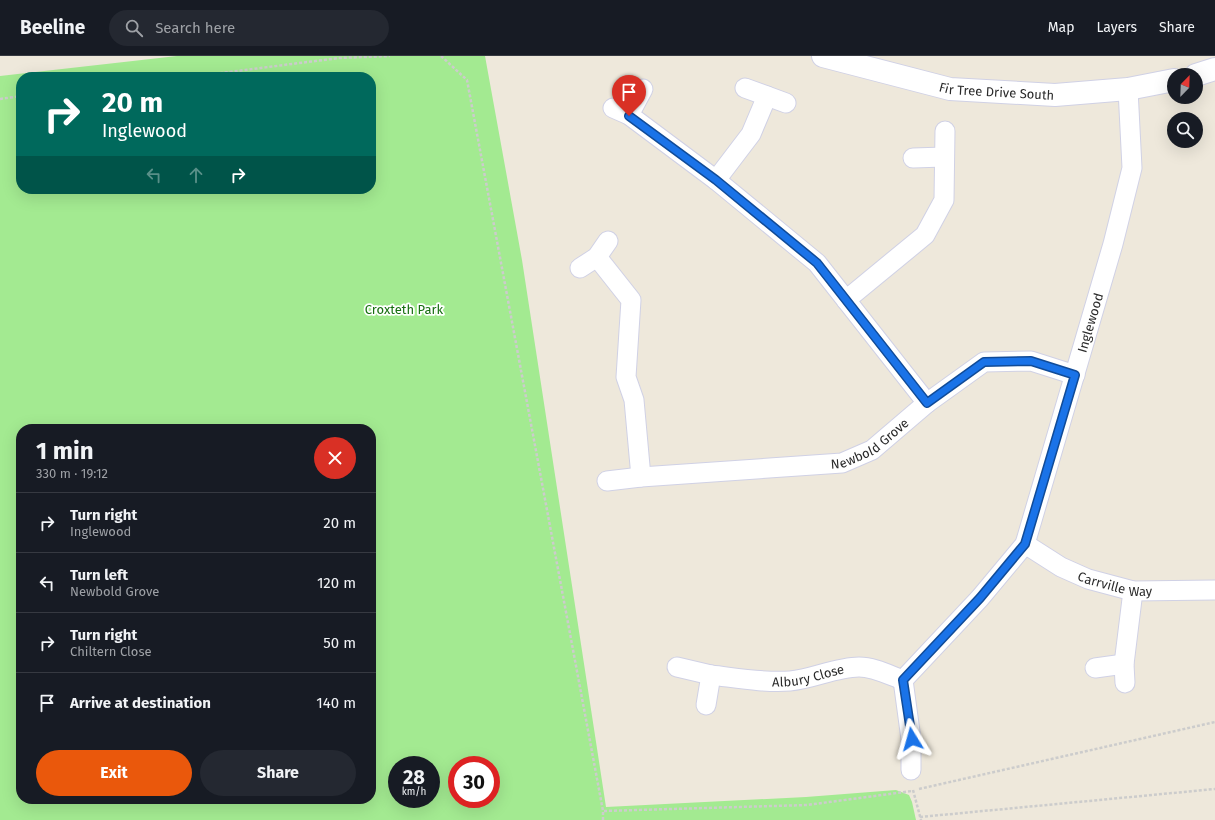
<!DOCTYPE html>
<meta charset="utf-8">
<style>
:root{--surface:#171b24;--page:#242831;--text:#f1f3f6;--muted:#9ea1a6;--line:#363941;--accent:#ea580c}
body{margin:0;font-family:"Fira Sans",sans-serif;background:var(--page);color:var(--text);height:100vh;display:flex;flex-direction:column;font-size:15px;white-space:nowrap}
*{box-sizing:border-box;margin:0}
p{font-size:13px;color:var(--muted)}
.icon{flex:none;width:22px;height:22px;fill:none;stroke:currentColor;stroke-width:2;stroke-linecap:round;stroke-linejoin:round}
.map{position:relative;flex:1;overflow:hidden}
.side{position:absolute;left:16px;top:368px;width:360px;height:380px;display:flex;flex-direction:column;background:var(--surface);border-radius:16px;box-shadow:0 4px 16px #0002}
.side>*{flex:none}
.guide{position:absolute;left:16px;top:16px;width:360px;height:122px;border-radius:16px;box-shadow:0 4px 16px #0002;background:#00695c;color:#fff;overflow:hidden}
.needle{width:26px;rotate:23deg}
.buttons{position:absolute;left:1167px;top:12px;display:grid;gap:8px}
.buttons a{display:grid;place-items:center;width:36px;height:36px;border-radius:50%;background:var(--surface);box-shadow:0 4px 16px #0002;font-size:20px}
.speed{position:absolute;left:388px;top:700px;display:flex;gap:8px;font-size:20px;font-weight:700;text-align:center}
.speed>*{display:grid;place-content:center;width:52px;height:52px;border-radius:50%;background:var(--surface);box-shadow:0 4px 16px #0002;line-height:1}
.speed small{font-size:10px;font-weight:400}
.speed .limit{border:6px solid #d22;background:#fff;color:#111}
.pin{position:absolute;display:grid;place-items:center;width:34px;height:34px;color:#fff;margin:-41px -17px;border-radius:50% 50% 50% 0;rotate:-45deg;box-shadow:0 0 4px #0007}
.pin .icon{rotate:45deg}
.me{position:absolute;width:44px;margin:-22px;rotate:352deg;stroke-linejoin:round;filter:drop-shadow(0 0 3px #0008)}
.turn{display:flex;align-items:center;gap:14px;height:84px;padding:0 20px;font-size:18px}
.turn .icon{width:52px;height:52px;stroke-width:2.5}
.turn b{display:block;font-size:28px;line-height:34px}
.lanes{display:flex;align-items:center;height:38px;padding:0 20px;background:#0003;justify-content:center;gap:20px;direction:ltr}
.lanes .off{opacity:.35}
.round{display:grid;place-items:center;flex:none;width:42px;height:42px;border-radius:21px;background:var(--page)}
.overview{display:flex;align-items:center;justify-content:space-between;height:68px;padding:0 20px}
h1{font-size:24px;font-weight:700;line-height:30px}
.action{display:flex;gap:8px;margin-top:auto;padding:8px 20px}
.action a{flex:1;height:46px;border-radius:24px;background:var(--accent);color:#fff;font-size:16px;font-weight:700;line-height:46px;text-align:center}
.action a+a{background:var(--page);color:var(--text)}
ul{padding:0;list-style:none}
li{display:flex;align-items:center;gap:12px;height:60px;padding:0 20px;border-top:1px solid var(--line)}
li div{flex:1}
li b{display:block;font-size:15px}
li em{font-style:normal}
header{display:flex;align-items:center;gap:24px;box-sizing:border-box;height:56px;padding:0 20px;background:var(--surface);border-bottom:1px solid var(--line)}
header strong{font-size:19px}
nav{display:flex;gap:22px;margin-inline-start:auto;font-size:14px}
.search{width:280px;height:36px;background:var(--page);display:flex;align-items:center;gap:10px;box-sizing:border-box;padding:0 14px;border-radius:22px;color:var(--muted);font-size:15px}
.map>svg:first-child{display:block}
</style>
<header>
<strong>Beeline</strong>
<div class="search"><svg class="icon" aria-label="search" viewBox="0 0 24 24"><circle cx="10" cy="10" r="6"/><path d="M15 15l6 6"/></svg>Search here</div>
<nav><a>Map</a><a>Layers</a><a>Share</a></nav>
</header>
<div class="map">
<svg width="1215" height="764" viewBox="0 0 1215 764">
<rect width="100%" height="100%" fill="#eee8db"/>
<!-- green -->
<path fill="#a3ea91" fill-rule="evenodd" d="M177 0H485L522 204 606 751 806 741 896 734 909 739 912 746 916 764H0V20ZM21 21H371V133H21ZM21 373H371V743H21ZM397 709H431V743H397ZM457 709H491V743H457Z"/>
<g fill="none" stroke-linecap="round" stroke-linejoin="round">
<!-- street casing -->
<g stroke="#d0d1e5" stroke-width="21">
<g id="street">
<path d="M745 32 786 47"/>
<path d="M613 52 629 59 716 124 817 207 927 347"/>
<path d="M629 59 643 33"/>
<path d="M913 102 944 101"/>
<path d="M716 124 751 78 767 40"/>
<path d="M597 201 631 244 626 321 634 344 641 421"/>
<path d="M580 212 597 201 608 185"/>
<path d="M846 244 925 179 944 144 945 75"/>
<path id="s1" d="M607 425 641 421 842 407 872 394 927 347 984 306 1031 305 1075 319"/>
<path id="s2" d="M1025 488 1061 511 1088 523 1133 535 1215 534"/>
<path d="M677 611 711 619 706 649"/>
<path d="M1095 612 1124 608"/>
<path id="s3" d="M711 619C737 622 764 627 790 625 813 623 836 611 859 611 874 611 889 619 903 624"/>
<path d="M1125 627 1124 608 1133 535"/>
<path id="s4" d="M911 714V683L903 624 980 542 1025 488 1113 188 1132 112 1128 33"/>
</g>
</g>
<!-- secondary casing -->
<g stroke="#d0d1e5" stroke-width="24">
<g id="secondary">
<path id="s5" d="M823 0 950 33 1055 39 1128 33 1174 24"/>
<path d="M1196 19 1215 13"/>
</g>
</g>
<!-- path -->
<g stroke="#ccc" stroke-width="2.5" stroke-dasharray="3 2" stroke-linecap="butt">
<path d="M441 0 467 24 603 755"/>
<path d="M190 21 339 2 390 0"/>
<path d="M0 43 21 40"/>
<path d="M919 733 1215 666"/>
<path d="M913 734 921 764"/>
<path d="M920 761 1215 733"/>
<path d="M603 764V755L807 749 912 735"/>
</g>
<!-- street -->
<use href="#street" stroke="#fff" stroke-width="19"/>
<!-- secondary -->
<use href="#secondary" stroke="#fff" stroke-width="22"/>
</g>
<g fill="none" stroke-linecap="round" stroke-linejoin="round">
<!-- route casing -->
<g stroke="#114b97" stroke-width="10">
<path id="route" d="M629 60 716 124 817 207 927 347 984 306 1031 305 1075 319 1025 488 980 542 903 624 912 683"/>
</g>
<!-- route -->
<use href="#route" stroke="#1a73e8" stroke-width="7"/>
</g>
<g text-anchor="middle" stroke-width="3.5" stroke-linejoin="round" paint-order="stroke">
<!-- street labels -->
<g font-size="13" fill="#2a2a2a" stroke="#fff">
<text dy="5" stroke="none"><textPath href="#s5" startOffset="178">Fir Tree Drive South</textPath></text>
<text dy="5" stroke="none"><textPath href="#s4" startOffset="504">Inglewood</textPath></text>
<text dy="5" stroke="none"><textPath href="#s1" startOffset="269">Newbold Grove</textPath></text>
<text dy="5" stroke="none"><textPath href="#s2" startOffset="100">Carrville Way</textPath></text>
<text dy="5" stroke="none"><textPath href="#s3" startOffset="98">Albury Close</textPath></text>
</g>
<!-- park labels -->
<g font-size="13" fill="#186f12" stroke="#fff">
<text x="404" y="258">Croxteth Park</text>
</g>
</g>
</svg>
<div class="buttons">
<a><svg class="needle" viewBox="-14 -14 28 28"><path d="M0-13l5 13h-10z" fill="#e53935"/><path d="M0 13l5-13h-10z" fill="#9ea1a6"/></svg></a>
<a><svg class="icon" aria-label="search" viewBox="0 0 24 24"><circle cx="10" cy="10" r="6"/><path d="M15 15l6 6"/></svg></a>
</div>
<div class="speed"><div>28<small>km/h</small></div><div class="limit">30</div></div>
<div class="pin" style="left:629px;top:60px;background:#d93025"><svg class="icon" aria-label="arrive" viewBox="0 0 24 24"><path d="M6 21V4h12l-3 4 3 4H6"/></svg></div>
<svg class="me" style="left:912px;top:683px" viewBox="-20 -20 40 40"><path d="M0-17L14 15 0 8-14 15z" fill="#1a73e8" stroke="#fff" stroke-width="4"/></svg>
<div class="guide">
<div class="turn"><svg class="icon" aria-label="right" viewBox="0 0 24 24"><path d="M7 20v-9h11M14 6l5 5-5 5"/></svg><div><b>20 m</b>Inglewood</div></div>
<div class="lanes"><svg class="icon off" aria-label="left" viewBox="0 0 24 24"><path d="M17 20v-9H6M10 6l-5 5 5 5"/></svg><svg class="icon off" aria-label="ahead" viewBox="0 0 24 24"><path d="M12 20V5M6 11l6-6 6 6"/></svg><svg class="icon" aria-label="right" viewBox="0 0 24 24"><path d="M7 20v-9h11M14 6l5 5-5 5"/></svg></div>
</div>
<section class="side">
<div class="overview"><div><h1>1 min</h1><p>330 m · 19:12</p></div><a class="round" style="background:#d93025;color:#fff"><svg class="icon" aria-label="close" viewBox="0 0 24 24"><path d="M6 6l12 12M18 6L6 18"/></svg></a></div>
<ul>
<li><svg class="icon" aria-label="right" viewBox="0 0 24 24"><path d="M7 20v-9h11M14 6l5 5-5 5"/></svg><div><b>Turn right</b><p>Inglewood</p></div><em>20 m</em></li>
<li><svg class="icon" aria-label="left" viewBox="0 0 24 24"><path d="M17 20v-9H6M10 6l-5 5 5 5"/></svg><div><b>Turn left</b><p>Newbold Grove</p></div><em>120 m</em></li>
<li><svg class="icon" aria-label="right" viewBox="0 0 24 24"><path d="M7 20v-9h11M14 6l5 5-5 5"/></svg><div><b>Turn right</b><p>Chiltern Close</p></div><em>50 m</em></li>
<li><svg class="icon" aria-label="arrive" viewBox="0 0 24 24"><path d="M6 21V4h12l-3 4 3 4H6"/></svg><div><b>Arrive at destination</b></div><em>140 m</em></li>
</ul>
<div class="action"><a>Exit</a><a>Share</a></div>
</section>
</div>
